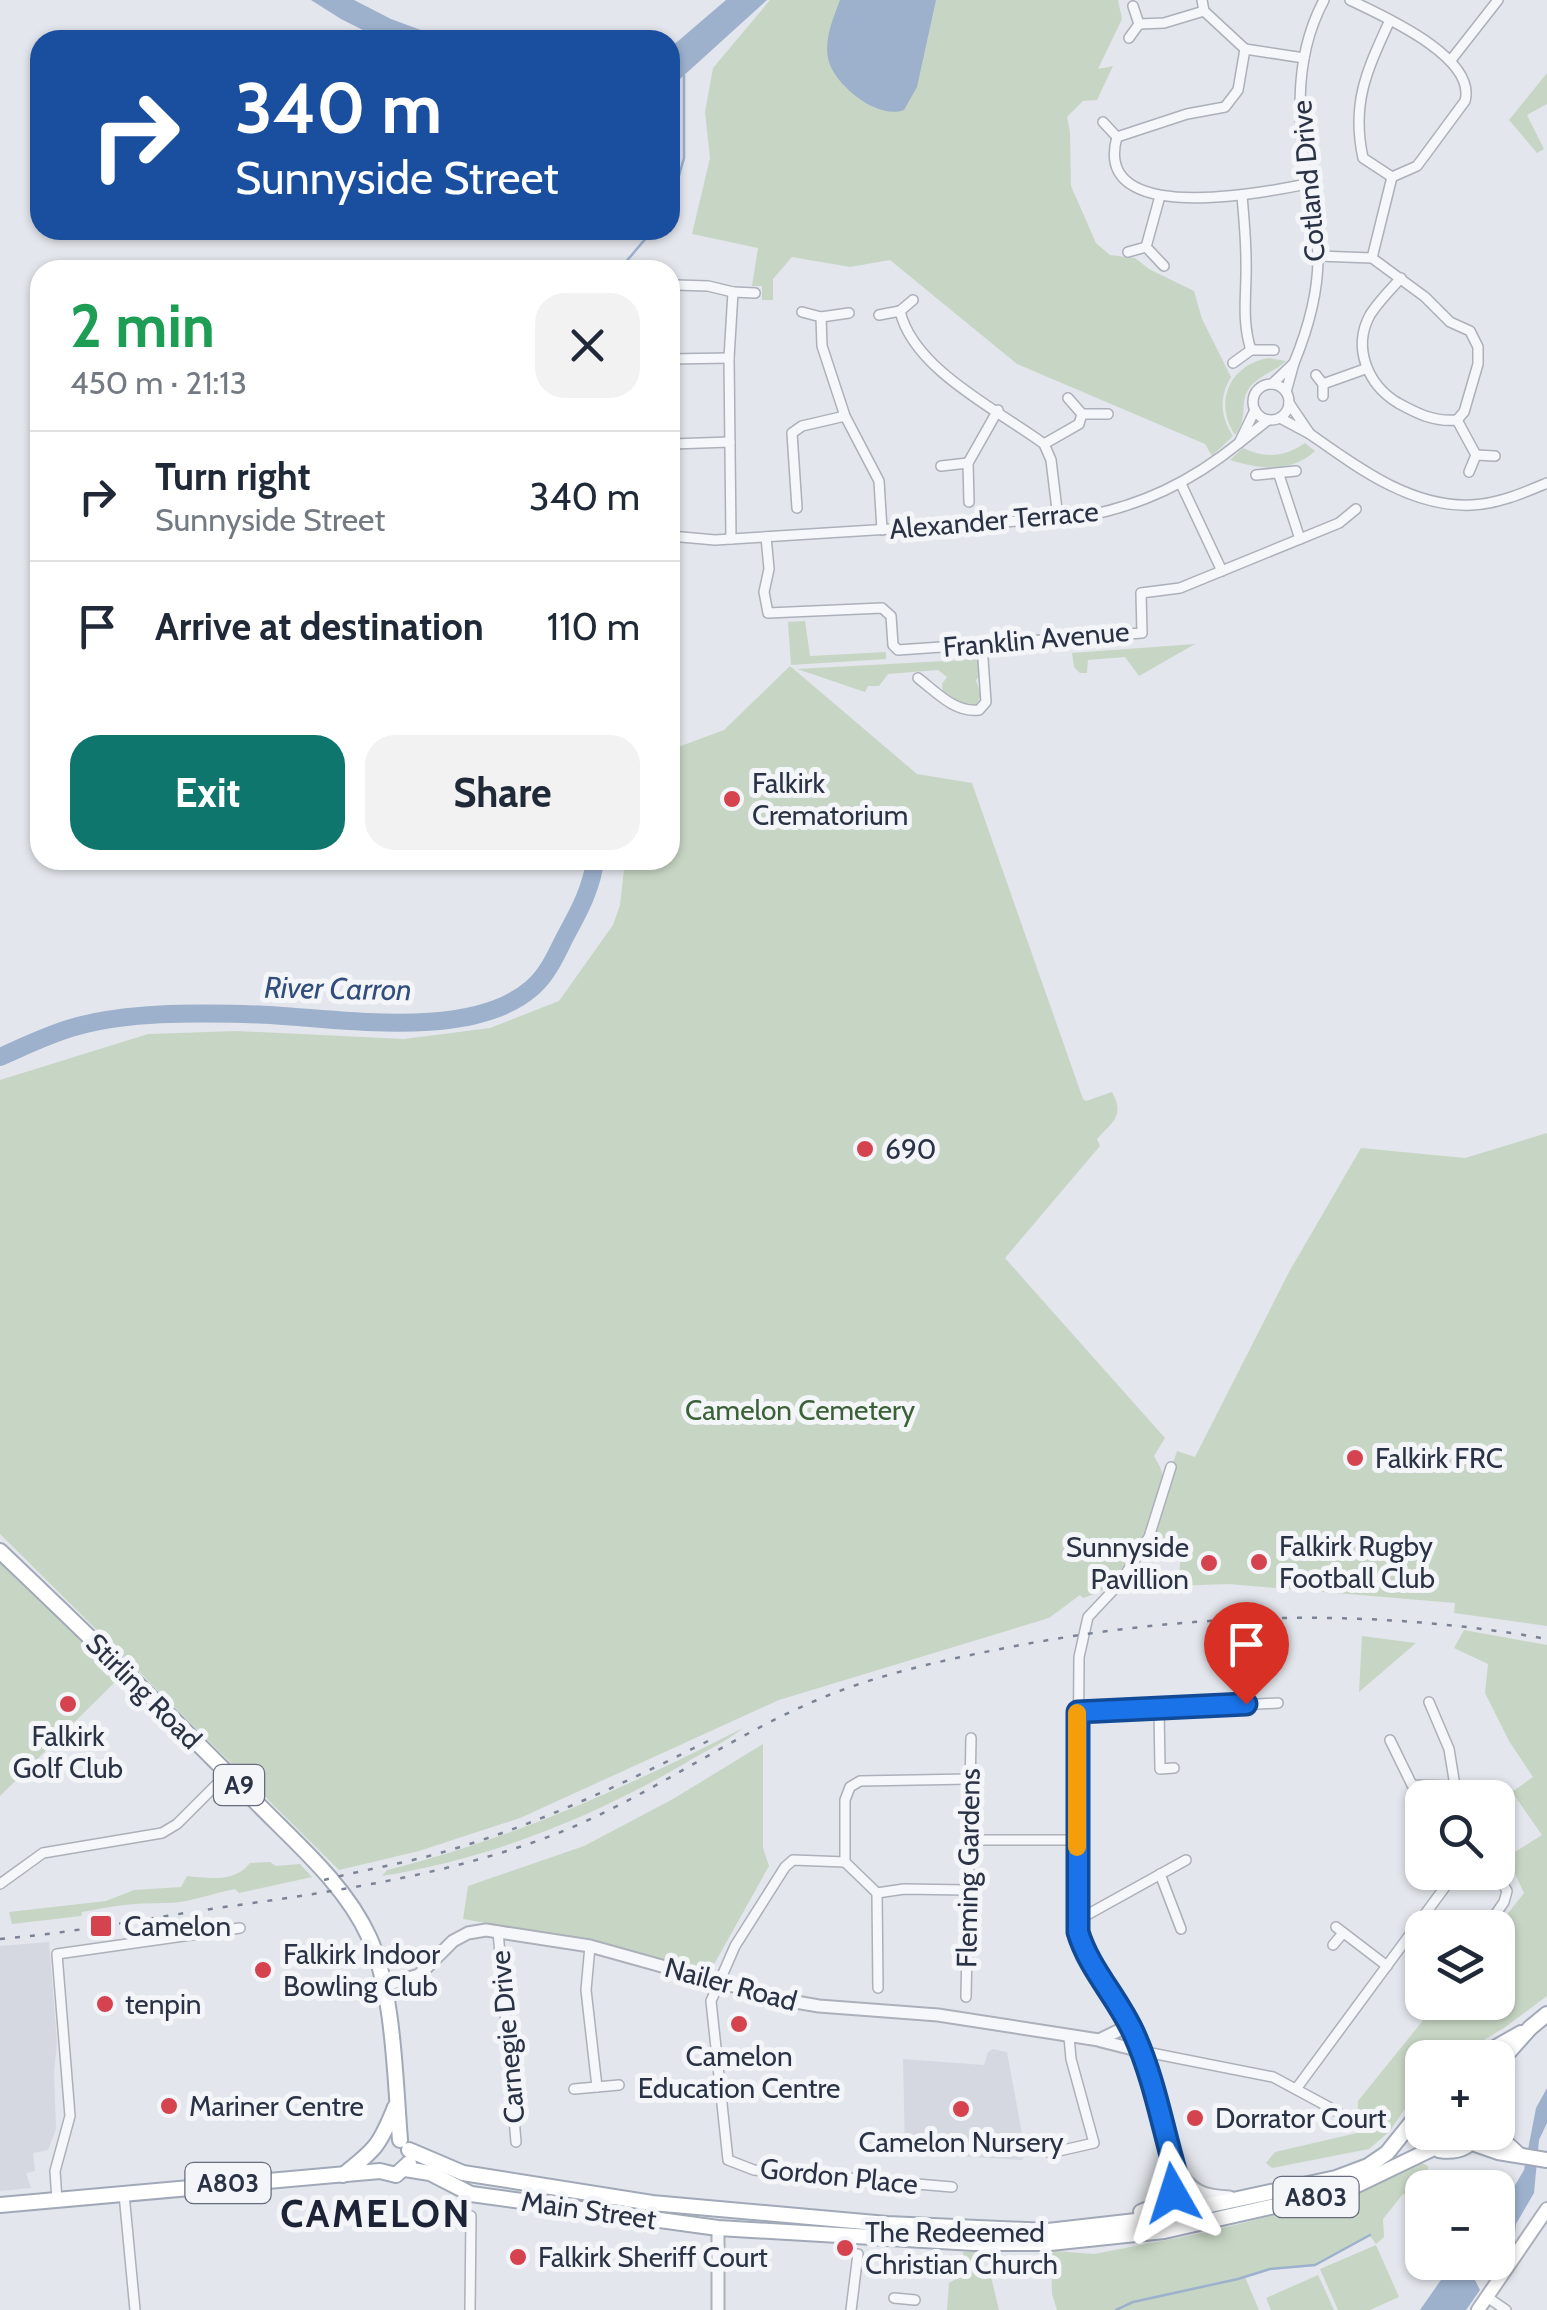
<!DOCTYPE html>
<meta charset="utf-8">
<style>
:root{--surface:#fff;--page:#f2f2f3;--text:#1f2937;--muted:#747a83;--line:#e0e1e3;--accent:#0f766e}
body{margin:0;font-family:Cabin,sans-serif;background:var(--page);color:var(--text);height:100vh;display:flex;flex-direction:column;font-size:38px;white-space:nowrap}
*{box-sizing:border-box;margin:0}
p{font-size:32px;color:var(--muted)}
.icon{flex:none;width:55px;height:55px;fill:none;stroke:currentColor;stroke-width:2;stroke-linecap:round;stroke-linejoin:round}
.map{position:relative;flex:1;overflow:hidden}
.drawer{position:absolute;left:30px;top:260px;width:650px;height:610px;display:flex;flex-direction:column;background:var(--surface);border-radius:30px;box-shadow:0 2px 8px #0004}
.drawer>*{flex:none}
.banner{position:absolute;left:30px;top:30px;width:650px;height:210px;border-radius:30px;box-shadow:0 2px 8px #0004;background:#1a4fa0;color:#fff;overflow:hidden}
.controls{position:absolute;left:1405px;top:1780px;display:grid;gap:20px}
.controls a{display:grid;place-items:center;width:110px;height:110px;border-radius:20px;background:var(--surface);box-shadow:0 2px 8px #0004;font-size:50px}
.pin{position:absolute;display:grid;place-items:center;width:85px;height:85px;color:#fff;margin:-102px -42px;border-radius:50% 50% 50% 0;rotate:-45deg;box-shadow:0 0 10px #0007}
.pin .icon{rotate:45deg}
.me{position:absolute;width:110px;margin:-55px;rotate:354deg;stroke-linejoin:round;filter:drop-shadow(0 0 8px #0008)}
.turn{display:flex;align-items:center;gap:35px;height:210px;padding:0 40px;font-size:45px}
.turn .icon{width:130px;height:130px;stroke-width:2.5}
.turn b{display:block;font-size:70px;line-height:85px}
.round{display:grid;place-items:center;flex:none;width:105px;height:105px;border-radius:30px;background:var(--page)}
.summary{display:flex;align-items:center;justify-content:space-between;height:170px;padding:0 40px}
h1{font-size:60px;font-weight:700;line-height:75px;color:#1e9e55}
.primary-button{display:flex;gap:20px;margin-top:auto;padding:20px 40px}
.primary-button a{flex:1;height:115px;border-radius:30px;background:var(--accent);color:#fff;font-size:40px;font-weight:700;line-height:115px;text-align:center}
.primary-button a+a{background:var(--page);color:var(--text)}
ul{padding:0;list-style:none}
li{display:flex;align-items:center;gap:30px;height:130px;padding:0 40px;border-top:2px solid var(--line)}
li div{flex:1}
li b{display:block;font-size:38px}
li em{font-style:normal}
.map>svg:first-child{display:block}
</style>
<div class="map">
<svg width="1547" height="2310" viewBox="0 0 1547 2310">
<rect width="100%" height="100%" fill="#e3e6ec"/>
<!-- built -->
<g fill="#d5d8e1">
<path d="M49 1942 57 2042 54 2073 56 2129 48 2150 33 2153 35 2171 26 2173 31 2188 0 2191V1946Z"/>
<path d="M993 2049 1007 2052 1026 2155 1022 2160 905 2153 903 2059 984 2065 988 2052Z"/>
</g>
<!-- green -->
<g fill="#c7d6c4">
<path d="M770 0H1118L1122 19 1098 69 1113 66 1097 100 1083 101 1067 117 1070 132 1071 186 1096 243 1110 255 1135 258 1149 269 1194 291 1202 319 1231 377C1219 397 1220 416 1233 436L1212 456 1205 444 1017 364 890 260 850 267 792 257 773 279V300H762V286H752L758 248 692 234 710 158 705 112 713 68Z"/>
<path d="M1547 73V104L1527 115 1544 149 1537 153 1509 120Z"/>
<path d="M1269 358 1286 361C1275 372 1255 377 1248 390 1239 405 1249 417 1235 435 1213 402 1230 364 1269 358Z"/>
<path d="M1305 443 1315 451C1290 474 1259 469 1230 460L1243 448C1265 459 1285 457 1305 443Z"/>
<path d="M805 621 810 656 886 652V659L791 665 788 622Z"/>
<path d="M1195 644 1139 676 1125 657 1088 660 1087 673H1080L1074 667 1072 653Z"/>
<path d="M971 654H978L980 676 976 680 981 696 976 705 956 702 943 692 942 684 947 677 938 670 888 674 879 686H868L865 692 797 669 963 660Z"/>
<path d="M790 666 917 774 972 783 1083 1099 1086 1101 1112 1092C1125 1116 1113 1121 1097 1139L1100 1146 1005 1258 1165 1438 1154 1456C1158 1463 1162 1469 1163 1478 1165 1507 1126 1569 1105 1588 1098 1594 1091 1595 1083 1598L1080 1595 1049 1618 779 1700 520 1818 419 1851 339 1870 0 1534V1080L148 1034 237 1031 404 1039 490 1028 559 1001 613 925 620 905 625 860H670V750L724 730Z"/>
<path d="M1547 1133V1626L1454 1613 1455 1603 1228 1584 1174 1586 1125 1594 1126 1584 1179 1576 1181 1552 1149 1537 1177 1451 1195 1457 1289 1272 1361 1148 1465 1158Z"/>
<path d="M0 1560 121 1676 0 1796Z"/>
<path d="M1464 1630 1547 1645V1996L1504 2028 1455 2057 1422 2058V2083L1390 2131 1369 2149 1272 2168 1266 2163 1275 2152 1357 2133 1358 2101 1437 2003 1498 2002 1497 1927 1524 1893 1507 1857 1542 1835 1512 1792 1533 1777 1509 1741 1485 1693 1488 1664 1454 1648Z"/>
<path d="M1362 1636 1416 1643 1359 1692Z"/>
<path d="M743 1728C726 1742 703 1752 684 1764 591 1818 489 1859 382 1876L387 1870C513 1839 627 1787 743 1728Z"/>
<path d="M763 1744V1848L769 1866 712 1968 703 1970 591 1941 463 1919 468 1886 584 1846 673 1799Z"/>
<path d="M270 1862 276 1866 300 1864 312 1877 239 1893 235 1889C213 1893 186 1904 164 1903 133 1903 113 1906 82 1912L81 1916 12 1924 9 1912 106 1901 134 1890 181 1887 187 1876C208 1878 235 1883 250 1863Z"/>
<path d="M1420 2162 1428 2166V2187L1422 2188 1415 2199 1403 2194 1383 2219 1384 2237 1376 2244 1370 2236 1315 2265 1270 2269 1245 2277 1259 2310H1057L1052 2294 1051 2254 1055 2251 1094 2254 1203 2233 1356 2194Z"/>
<path d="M1376 2245 1399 2297 1370 2310H1338L1320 2269Z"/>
<path d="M963 2252H981L982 2268H989L999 2310H947L949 2283 963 2275Z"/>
<path d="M1318 2275 1334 2310H1271L1266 2298Z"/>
</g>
<!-- water -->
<g fill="#9db1cd">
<path d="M311 0H354L391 19 448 40H383L341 19Z"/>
<path d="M726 0H767L670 88V48Z"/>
<path d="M840 0H936L917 87 904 110C878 120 837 87 829 62 823 41 833 19 840 0Z"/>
<path d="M1547 2088V2123L1539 2140 1534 2193 1516 2224 1515 2234 1507 2229 1498 2242V2214L1524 2170 1536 2108Z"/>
<path d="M1473 2262 1484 2263 1474 2278 1480 2290 1466 2310H1420L1443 2277 1462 2271 1466 2272Z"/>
</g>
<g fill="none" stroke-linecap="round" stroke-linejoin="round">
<!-- stream -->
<g stroke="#9db1cd" stroke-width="2.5">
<path d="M670 207 684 158V76"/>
<path d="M619 270 653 230"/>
<path d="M1116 2310 1133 2302 1238 2279 1270 2269 1315 2265 1370 2235"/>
</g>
<!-- river -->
<path stroke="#9db1cd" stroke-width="18" d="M0 1057C25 1046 51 1033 78 1026 130 1012 190 1013 244 1014 323 1015 467 1045 532 988 548 974 556 955 565 937 578 913 592 888 595 860"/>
<!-- minor casing -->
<g stroke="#acb0ba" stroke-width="12">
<g id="minor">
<path d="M1202 0 1204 11 1245 49 1304 58"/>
<path d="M1350 0C1383 16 1477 57 1465 101L1417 166 1392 177 1372 258"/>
<path d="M1133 6 1139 24 1164 23 1204 11"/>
<path d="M1390 20C1367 70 1351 103 1363 158L1392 177"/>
<path d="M1129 38 1139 24"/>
<path d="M1245 49 1238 90 1225 107 1187 114 1117 137C1091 228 1267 192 1307 184"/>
<path d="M1451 60 1498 0"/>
<path d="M1103 122 1117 137"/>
<path d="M1160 196 1146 247 1164 266"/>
<path d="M1128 252 1146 247"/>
<path d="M1318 256 1372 258 1425 297 1450 322 1470 331 1478 347V364L1464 412 1457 420"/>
<path d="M1401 278C1390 290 1378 302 1370 315 1352 348 1368 385 1398 403 1418 414 1434 422 1457 420"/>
<path d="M676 285 708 286 733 292 729 358 731 539"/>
<path d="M733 292 755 293"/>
<path d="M900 311 913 300"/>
<path d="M802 312 821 317 822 346 845 416 879 481 882 530"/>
<path d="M879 315 900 311C913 369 998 410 1044 444L1051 460 1058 518"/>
<path d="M821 317 849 313"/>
<path d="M1251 350H1274"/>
<path d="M670 359 729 358"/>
<path d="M1233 363 1251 350C1241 319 1247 293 1246 261 1246 240 1244 218 1242 196"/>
<path d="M1294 363C1308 329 1318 294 1318 258 1318 240 1313 221 1310 204 1300 135 1289 65 1324 0"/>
<path d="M1316 375 1323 384V396"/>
<path d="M1272 384 1294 363 1286 392"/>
<path d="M1323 384 1365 369"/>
<circle cx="1271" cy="402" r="18"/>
<path d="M1255 410 1239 443 1268 420"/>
<path d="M1082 414H1108"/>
<path d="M1280 418 1310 434 1289 403"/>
<path d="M1457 420 1476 455 1469 472"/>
<path d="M1310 434C1357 467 1411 508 1472 505 1498 504 1523 493 1547 483"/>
<path d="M672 444 730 442"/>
<path d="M1044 444 1079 424 1082 414 1068 398"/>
<path d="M670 447 674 426"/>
<path d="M1476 455 1495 456"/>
<path d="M941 466 968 463"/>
<path d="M1256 475 1296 471"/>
<path d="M1279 475 1300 539"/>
<path d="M1181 484 1222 571"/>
<path d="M969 502 968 463 998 410"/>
<path d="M797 508 792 433 802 426 845 416"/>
<path d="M670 536 715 540 1080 517C1141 506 1191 482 1239 443"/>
<path d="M766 537 769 569 764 592 768 613 882 608 891 616 893 645 898 650 1142 633 1141 593 1180 588 1339 523 1356 509"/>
<path d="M918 678C936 692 955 713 979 710L986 702 982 645"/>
<path d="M1429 1702 1449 1749 1457 1798"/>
<path d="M1159 1709 1160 1769 1174 1768"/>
<path d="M1077 1713 1278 1703"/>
<path d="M1390 1740 1412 1785 1456 1786"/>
<path d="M969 1840H1077"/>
<path d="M845 1862 793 1860 785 1867 735 1946 711 2001 728 2160 754 2170 952 2187"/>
<path d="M1160 1874 1181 1929"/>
<path d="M0 1884 43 1853 162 1833 177 1824 227 1774"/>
<path d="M966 1890 904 1889 877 1893 845 1862V1800L850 1787 860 1781 970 1779"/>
<path d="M877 1893 878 1988"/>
<path d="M1076 1921 1186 1860"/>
<path d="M1488 1925 1504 1902 1507 1891 1496 1872"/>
<path d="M1336 1927 1387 1966"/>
<path d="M498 1931 516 2142"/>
<path d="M1333 1945 1343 1933"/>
<path d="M590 1946 586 1990 597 2087"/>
<path d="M966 1997 971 1738"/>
<path d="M1130 2025 1088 1956 1077 1932 1079 1657 1088 1617 1120 1583 1149 1537 1171 1467"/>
<path d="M1141 2051 1273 2077 1338 2112"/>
<path d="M574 2089 619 2085"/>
<path d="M1296 2089 1456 1872"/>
<path d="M1050 2153 1094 2143 1071 2059 1069 2037"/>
<path d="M124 2194 135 2310"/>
<path d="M57 2200 55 2171 70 2116 57 1954 240 1928"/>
<path d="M1487 2297 1506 2310"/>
<path d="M894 2298 915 2300"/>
<path d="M470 2310 471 2216"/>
<path d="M851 2310 858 2254"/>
</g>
</g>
<!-- tertiary casing -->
<g stroke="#acb0ba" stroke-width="15">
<g id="tertiary">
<path d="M382 1986 419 1975 453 1941 468 1933 486 1930 590 1946 784 2000 819 2006 938 2015 1099 2040 1130 2025 1141 2051 1187 2215"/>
<path d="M1101 2041 1141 2051"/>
<path d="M1179 2171C1193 2192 1204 2196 1230 2197"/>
<path d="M718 2228V2310"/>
</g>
</g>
<!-- secondary casing -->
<g stroke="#acb0ba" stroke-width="16">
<path id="secondary" d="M1478 2310 1547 2209"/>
</g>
<!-- primary casing -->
<g stroke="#a1a9b8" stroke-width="18">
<g id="primary">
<path d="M0 1551C85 1632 169 1714 251 1797 292 1840 344 1882 369 1937 394 1992 395 2079 400 2140"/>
<path d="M1477 2058 1521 2033"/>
<path d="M1498 2064 1530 2028 1547 2014"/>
<path d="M1420 2112 1422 2132 1439 2150C1458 2153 1469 2148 1480 2132"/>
<path d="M1494 2132 1519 2155"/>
<path d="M1472 2143 1498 2152 1547 2160"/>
<path d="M409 2150 463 2173 652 2203 887 2224 1048 2231 1136 2221 1336 2178 1368 2166 1387 2153 1420 2112"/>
<path d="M405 2169 430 2173 471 2194 718 2228 974 2243H1050L1164 2231 1328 2194 1355 2186 1436 2147"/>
<path d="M343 2175C375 2150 380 2145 395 2107"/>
<path d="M0 2205 380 2171 396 2175 409 2163"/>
<path d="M1141 2212 1167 2201 1179 2184"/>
</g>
</g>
<!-- minor -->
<use href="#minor" stroke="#f6f7fa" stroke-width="9"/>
<!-- tertiary -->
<use href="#tertiary" stroke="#f6f7fa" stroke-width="11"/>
<!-- secondary -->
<use href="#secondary" stroke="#fff" stroke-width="12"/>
<!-- primary -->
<use href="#primary" stroke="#fff" stroke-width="14"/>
<!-- rail -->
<g stroke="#7b8496" stroke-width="2.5" stroke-dasharray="5 10" stroke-linecap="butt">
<path d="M324 1880C359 1871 394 1865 429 1856 526 1830 619 1786 708 1741"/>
<path d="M0 1939C81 1932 159 1916 239 1905 343 1890 437 1876 537 1841 637 1806 720 1741 817 1700 873 1676 935 1662 995 1650 1177 1613 1364 1606 1547 1639"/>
</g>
</g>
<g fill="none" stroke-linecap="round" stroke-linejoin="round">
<!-- route casing -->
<g stroke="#114b97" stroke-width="25">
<path id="route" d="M1173 2193 1179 2184C1164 2135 1155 2080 1134 2034 1118 1998 1089 1969 1078 1932V1712L1246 1704"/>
</g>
<!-- route -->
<use href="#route" stroke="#1a73e8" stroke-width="18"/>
<!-- slow -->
<path stroke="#f59e0b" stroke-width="18" d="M1077 1847V1713"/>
</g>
<!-- markers -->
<g fill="#d5434f" stroke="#f3f5f9" stroke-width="4">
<circle cx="732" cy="799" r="10"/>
<circle cx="865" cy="1149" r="10"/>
<circle cx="1355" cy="1458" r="10"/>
<circle cx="1259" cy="1562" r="10"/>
<circle cx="1209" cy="1563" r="10"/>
<circle cx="68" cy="1704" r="10"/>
<rect x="89" y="1914" width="24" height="24" rx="5"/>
<circle cx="263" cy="1970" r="10"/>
<circle cx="105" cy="2004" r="10"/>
<circle cx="739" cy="2024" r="10"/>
<circle cx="169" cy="2106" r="10"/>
<circle cx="961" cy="2109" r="10"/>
<circle cx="1195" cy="2118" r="10"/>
<circle cx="845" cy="2248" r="10"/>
<circle cx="518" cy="2257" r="10"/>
</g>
<g text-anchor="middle" stroke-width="10" stroke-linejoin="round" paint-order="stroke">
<!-- shield labels -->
<g fill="#f3f5f9" stroke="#666c7b" stroke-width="2.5">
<rect x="214" y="1765" width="50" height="40" rx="8"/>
<rect x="185.5" y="2163" width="85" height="40" rx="8"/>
<rect x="1273.5" y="2177" width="85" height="40" rx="8"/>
</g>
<g font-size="25" font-weight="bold" fill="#2a3245">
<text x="239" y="1794">A9</text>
<text x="228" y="2192">A803</text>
<text x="1316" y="2206">A803</text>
</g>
<!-- street labels -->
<g font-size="28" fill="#2a3245" stroke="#f3f5f9">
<text transform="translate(1308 181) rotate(-95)" y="10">Cotland Drive</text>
<text transform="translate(994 520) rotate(-5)" y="10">Alexander Terrace</text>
<text transform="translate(1036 639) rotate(-5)" y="10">Franklin Avenue</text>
<text transform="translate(144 1691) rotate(45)" y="10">Stirling Road</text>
<text transform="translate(968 1868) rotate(-89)" y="10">Fleming Gardens</text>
<text transform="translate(731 1984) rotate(15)" y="10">Nailer Road</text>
<text transform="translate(507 2037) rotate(-95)" y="10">Carnegie Drive</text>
<text transform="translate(839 2176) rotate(6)" y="10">Gordon Place</text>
<text transform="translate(589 2210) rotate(8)" y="10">Main Street</text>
</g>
<!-- poi labels -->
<g font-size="28" fill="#2a3245" stroke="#f3f5f9" text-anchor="start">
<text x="752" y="793">Falkirk<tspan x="752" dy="32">Crematorium</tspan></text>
<text x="885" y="1159">690</text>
<text x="1375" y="1468">Falkirk FRC</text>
<text x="1279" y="1556">Falkirk Rugby<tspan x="1279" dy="32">Football Club</tspan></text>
<text x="1189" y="1557" text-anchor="end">Sunnyside<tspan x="1189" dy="32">Pavillion</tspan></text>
<text x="68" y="1746" text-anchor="middle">Falkirk<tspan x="68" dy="32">Golf Club</tspan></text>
<text x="124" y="1936">Camelon</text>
<text x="283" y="1964">Falkirk Indoor<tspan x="283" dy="32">Bowling Club</tspan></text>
<text x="125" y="2014">tenpin</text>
<text x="739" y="2066" text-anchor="middle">Camelon<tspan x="739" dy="32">Education Centre</tspan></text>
<text x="189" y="2116">Mariner Centre</text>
<text x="1215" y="2128">Dorrator Court</text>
<text x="961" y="2152" text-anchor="middle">Camelon Nursery</text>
<text x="865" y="2242">The Redeemed<tspan x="865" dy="32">Christian Church</tspan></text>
<text x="538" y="2267">Falkirk Sheriff Court</text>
</g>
<!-- park labels -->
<g font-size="28" fill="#3b6136" stroke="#f3f5f9">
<text x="800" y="1420">Camelon Cemetery</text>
</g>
<!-- water labels -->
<g font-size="30" font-style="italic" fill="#314d7b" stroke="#f3f5f9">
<text transform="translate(338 989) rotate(1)" y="10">River Carron</text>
</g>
<!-- district labels -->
<g font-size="38" font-weight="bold" letter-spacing="2.5" fill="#1c2336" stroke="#f3f5f9">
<text x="376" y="2227">CAMELON</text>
</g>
</g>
</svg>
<div class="controls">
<a><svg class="icon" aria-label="search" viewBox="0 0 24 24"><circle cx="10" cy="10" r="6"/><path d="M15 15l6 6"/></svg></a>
<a><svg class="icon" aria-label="layers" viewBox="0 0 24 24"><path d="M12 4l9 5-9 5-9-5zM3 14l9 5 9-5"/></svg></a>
<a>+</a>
<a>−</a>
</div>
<div class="pin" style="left:1246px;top:1704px;background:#d93025"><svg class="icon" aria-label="arrive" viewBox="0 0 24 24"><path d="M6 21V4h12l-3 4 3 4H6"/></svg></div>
<svg class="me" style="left:1173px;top:2193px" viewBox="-20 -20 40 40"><path d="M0-17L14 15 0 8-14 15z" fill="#1a73e8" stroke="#fff" stroke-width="4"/></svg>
<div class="banner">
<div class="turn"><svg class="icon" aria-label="right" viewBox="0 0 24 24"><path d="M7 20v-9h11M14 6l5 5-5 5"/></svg><div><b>340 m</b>Sunnyside Street</div></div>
</div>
<section class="drawer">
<div class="summary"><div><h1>2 min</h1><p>450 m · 21:13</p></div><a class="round"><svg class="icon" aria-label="close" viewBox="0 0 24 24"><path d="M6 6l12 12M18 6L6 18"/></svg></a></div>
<ul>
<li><svg class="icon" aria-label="right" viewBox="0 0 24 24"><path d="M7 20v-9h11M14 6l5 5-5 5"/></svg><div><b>Turn right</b><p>Sunnyside Street</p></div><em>340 m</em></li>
<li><svg class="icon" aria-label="arrive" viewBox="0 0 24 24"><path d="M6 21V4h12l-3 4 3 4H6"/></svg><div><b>Arrive at destination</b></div><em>110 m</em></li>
</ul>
<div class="primary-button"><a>Exit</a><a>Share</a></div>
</section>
</div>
